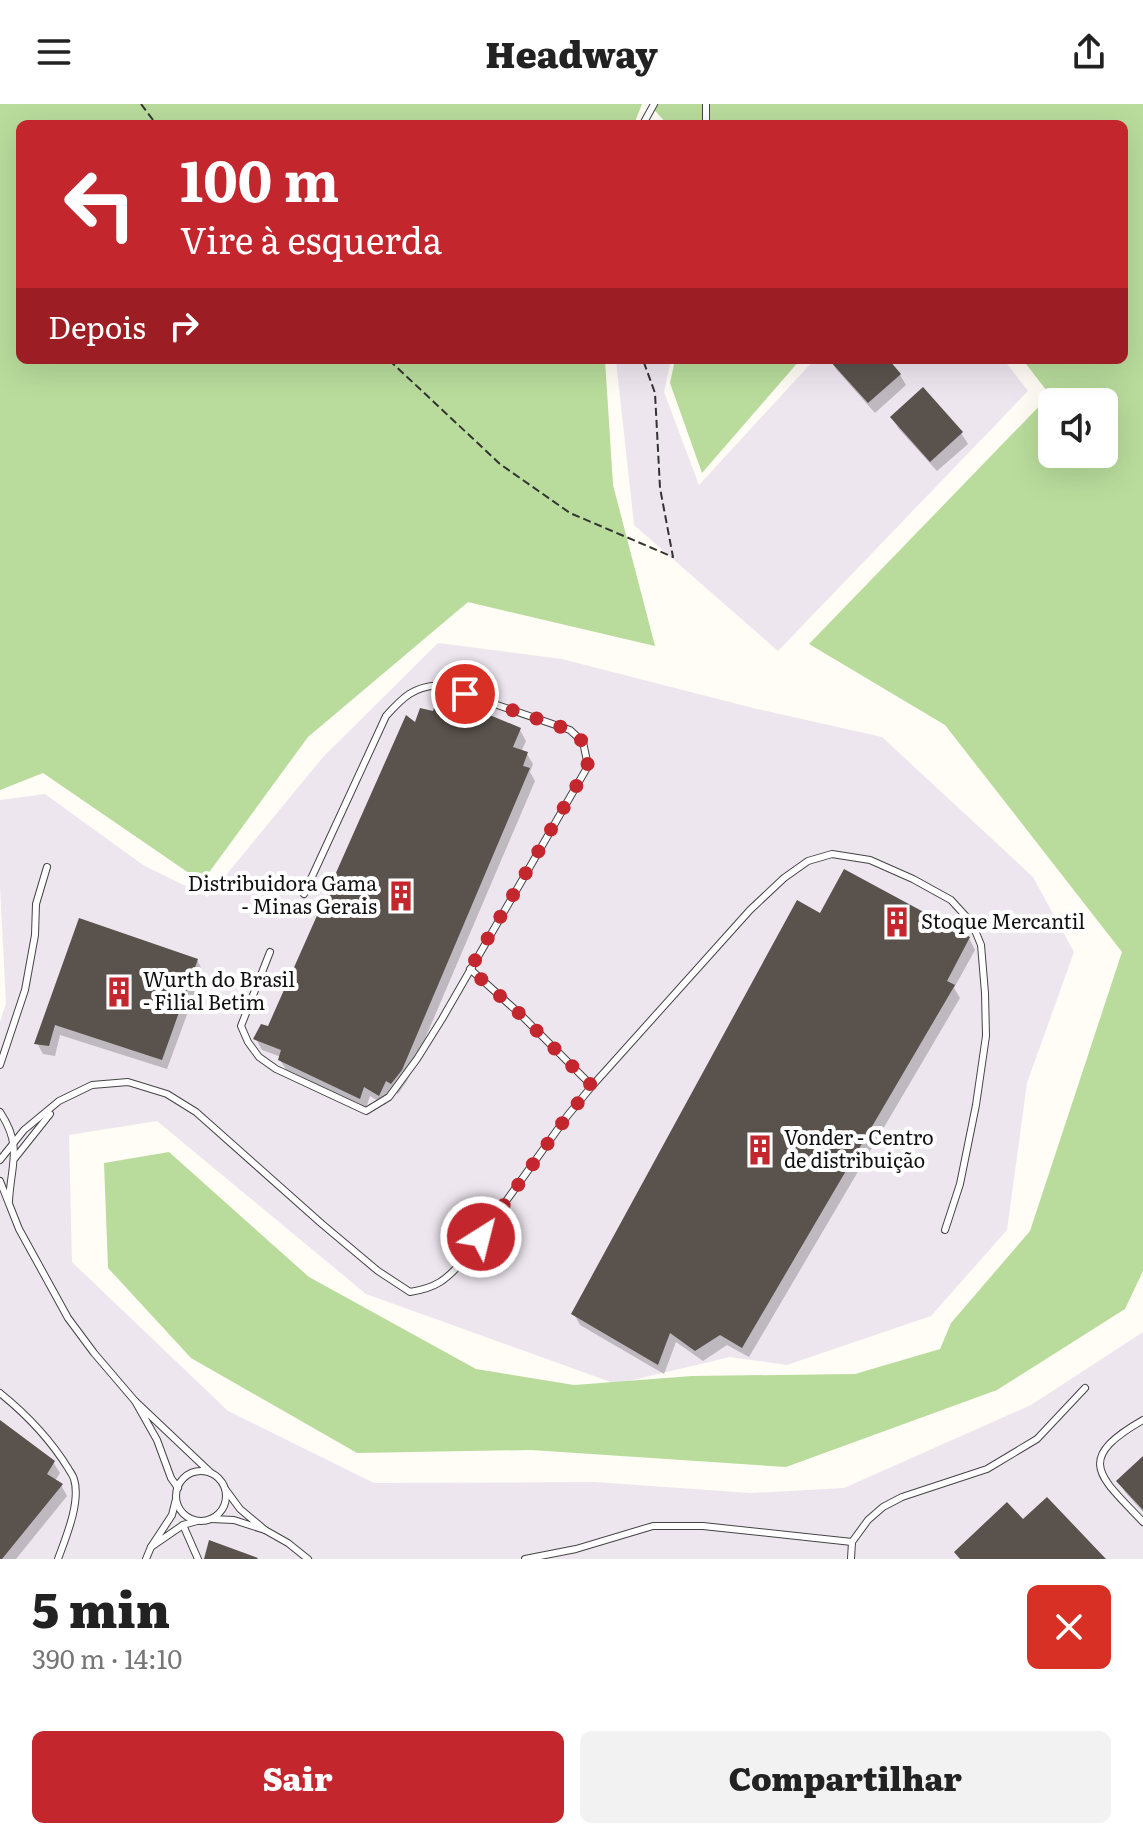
<!DOCTYPE html>
<html lang="pt">
<meta charset="utf-8">
<style>
:root{--surface:#fff;--page:#f2f2f2;--text:#222;--muted:#767676;--accent:#c4262e}
body{margin:0;font-family:Literata,serif;background:var(--page);color:var(--text);height:100vh;display:flex;flex-direction:column;font-size:30px;white-space:nowrap}
*{box-sizing:border-box;margin:0}
p{font-size:26px;color:var(--muted)}
.icon{flex:none;width:44px;height:44px;fill:none;stroke:currentColor;stroke-width:2;stroke-linecap:round;stroke-linejoin:round}
.map{position:relative;height:1455px;overflow:hidden}
.drawer{display:flex;flex-direction:column;background:var(--surface);flex:1}
.drawer>*{flex:none}
.top-card{position:absolute;left:16px;top:16px;width:1112px;height:244px;border-radius:12px;box-shadow:0 8px 32px #0002;background:#c4262e;color:#fff;overflow:hidden}
.buttons{position:absolute;left:1038px;top:284px;display:grid;gap:16px}
.buttons a{display:grid;place-items:center;width:80px;height:80px;border-radius:12px;background:var(--surface);box-shadow:0 8px 32px #0002;font-size:40px}
.pin{position:absolute;display:grid;place-items:center;width:68px;height:68px;color:#fff;margin:-34px;border:4px solid #fff;border-radius:50%;box-shadow:0 2px 8px #0007}
.me{position:absolute;width:88px;margin:-44px;rotate:36deg;stroke-linejoin:round;filter:drop-shadow(0 0 6px #0008)}
.turn{display:flex;align-items:center;gap:28px;height:168px;padding:0 32px;font-size:36px}
.turn .icon{width:104px;height:104px;stroke-width:2.5}
.turn b{display:block;font-size:56px;line-height:68px}
.then{display:flex;align-items:center;height:76px;padding:0 32px;background:#0003;gap:16px;font-size:30px}
.round{display:grid;place-items:center;flex:none;width:84px;height:84px;border-radius:12px;background:var(--page)}
.headline{display:flex;align-items:center;justify-content:space-between;height:136px;padding:0 32px}
h1{font-size:48px;font-weight:800;line-height:60px}
.cta{display:flex;gap:16px;margin-top:auto;padding:16px 32px}
.cta a{flex:1;height:92px;border-radius:12px;background:var(--accent);color:#fff;font-size:32px;font-weight:800;line-height:92px;text-align:center}
.cta a+a{background:var(--page);color:var(--text)}
header{display:flex;justify-content:space-between;align-items:center;height:104px;padding:0 32px;background:var(--surface);font-size:36px;font-weight:800}
.map>svg:first-child{display:block}
</style>
<header><svg class="icon" aria-label="menu" viewBox="0 0 24 24"><path d="M4 6h16M4 12h16M4 18h16"/></svg>Headway<svg class="icon" aria-label="share" viewBox="0 0 24 24"><path d="M12 15V3M7 8l5-5 5 5M5 13v7h14v-7"/></svg></header>
<div class="map">
<svg width="1143" height="1455" viewBox="0 0 1143 1455">
<rect width="100%" height="100%" fill="#fffdf5"/>
<!-- industrial -->
<g fill="#eee6ef">
<path d="M616 256H671L664 288 699 381 814 256H1004L1028 287 778 547 634 421Z"/>
<path d="M438 539 562 555 757 605 882 633 1033 773 1074 848 1027 979 1007 1126 931 1212 787 1261 730 1253 616 1280 366 1190 157 1017 69 1031 72 1158 228 1307 374 1379 595 1378 751 1389 844 1384 1031 1301 1143 1228V1455H0V918L6 899 0 783V696L45 690 143 761 208 793 323 653Z"/>
</g>
<!-- forest -->
<g fill="#b9dc9c" fill-rule="evenodd">
<path d="M0 0H642L634 20H20V256H605L613 381 655 542 468 498 308 633 202 778 43 669 0 686Z"/>
<path d="M649 0H1143V1167L1125 1205 997 1286 786 1363 531 1346 357 1349 191 1254 108 1164 104 1059 169 1048 309 1173 476 1265 574 1281 692 1272 855 1270 940 1245 951 1219 1030 1127 1122 848 945 621 809 540 1050 291 1023 256H1124V20H667ZM1052 298H1104V350H1052Z"/>
<path d="M675 256H800L702 369 670 279Z"/>
</g>
<!-- shadow -->
<g fill="#0003">
<path d="M831 256H886L900 271 906 281 875 309 836 265Z"/>
<path d="M892 313 961 329 968 340 937 367 898 324Z"/>
<path d="M415 621 520 626 526 637 521 648 527 650 533 660 530 668 535 677 407 977 398 990 392 986 385 1001 370 992 366 1004 287 967 280 956 281 953 262 946 256 935 269 925Z"/>
<path d="M821 812 969 834 975 846 954 884 960 894 749 1253 727 1241 703 1257 676 1238 664 1270 580 1221 574 1210Z"/>
<path d="M80 817 197 856 203 867 167 965 60 931 55 952 43 950 37 939Z"/>
<path d="M0 1318 53 1358 60 1369 55 1377 61 1381 67 1392 16 1455H0Z"/>
<path d="M1143 1355V1408L1125 1388 1119 1377Z"/>
</g>
<!-- building -->
<g fill="#5a524d">
<path d="M829 256H889L901 270 868 299Z"/>
<path d="M923 283 963 328 930 358 890 313Z"/>
<path d="M439 590 521 624 513 643 528 648 523 662 530 664 402 966 391 980 386 977 379 992 364 983 360 995 278 956 281 946 253 935 261 920 268 922 406 611 415 618 420 604 433 607Z"/>
<path d="M844 765 970 833 947 877 955 881 742 1244 720 1231 695 1247 670 1229 658 1261 571 1210 797 796 820 809Z"/>
<path d="M79 814 198 855 162 956 55 921 49 942 34 940Z"/>
<path d="M0 1316 55 1357 47 1370 63 1380 2 1455H0Z"/>
<path d="M1143 1352V1406L1116 1377Z"/>
<path d="M1047 1393 1106 1455H960L954 1448 1007 1398 1023 1415Z"/>
<path d="M209 1436 258 1454 257 1455H204Z"/>
</g>
<g fill="none" stroke-linecap="round" stroke-linejoin="round">
<!-- lane casing -->
<g stroke="#444" stroke-width="8">
<g id="lane">
<path d="M643 20 654 0"/>
<path d="M706 20V0"/>
<path d="M270 848 241 922 248 938 259 953 276 965 366 1007 389 993 417 955 442 915 588 662 583 638 570 626 439 581C413 583 403 593 386 612L304 790"/>
<path d="M0 961 25 886 35 831 36 800 47 763"/>
<path d="M592 982 750 806 784 774 808 757 832 750 870 756 913 775 951 796 972 819 981 841 985 889 986 932 976 1001 960 1080 945 1126"/>
<path d="M0 1008C23 1043 11 1059 9 1097"/>
<path d="M15 1054 50 1010"/>
<path d="M0 1056 24 1026 59 997 92 981 128 978 167 990 196 1008 322 1120 378 1167 410 1188C436 1184 446 1176 463 1157L568 1011 592 982 520 910 470 865"/>
<path d="M0 1077 19 1125 68 1214 94 1249 135 1297"/>
<path d="M0 1289C26 1310 50 1335 68 1364 70 1368 73 1371 74 1375 81 1398 66 1433 58 1455"/>
<path d="M1143 1316C1073 1356 1100 1372 1143 1418"/>
<circle cx="201" cy="1392" r="25"/>
<path d="M178 1384 171 1374 157 1336 135 1297 211 1369"/>
<path d="M176 1395 172 1411 151 1443 183 1421 197 1417"/>
<path d="M211 1415 234 1416 265 1426 240 1405 226 1386"/>
<path d="M183 1421 198 1455"/>
<path d="M265 1426 288 1439 308 1455"/>
<path d="M146 1455 151 1443"/>
<path d="M525 1455 576 1445 653 1422H703L852 1438"/>
<path d="M851 1455 852 1438 868 1416 883 1403 902 1393 987 1365 1037 1335 1085 1284"/>
</g>
</g>
<!-- path -->
<g stroke="#333" stroke-width="2" stroke-dasharray="8 4" stroke-linecap="butt">
<path d="M141 0 156 20"/>
<path d="M389 256 500 360 570 409 673 453 660 384 655 289 643 256"/>
</g>
<!-- lane -->
<use href="#lane" stroke="#fff" stroke-width="6"/>
</g>
<g fill="none" stroke-linecap="round" stroke-linejoin="round">
<!-- route -->
<path stroke="#c4262e" stroke-width="14" stroke-dasharray="0 25.2" d="M465 590 570 626 583 638 588 662 470 865 520 910 592 982 568 1011 481 1133"/>
</g>
<!-- icons -->
<defs>
<g id="building-bare" transform="scale(2.4)"><path d="M-4-6H4V6H1V3H-1V6H-4ZM-2.5-4.3h1.7v1.8h-1.7ZM.8-4.3h1.7v1.8H.8ZM-2.5-1h1.7V.8h-1.7ZM.8-1h1.7V.8H.8Z" fill="#c4262e" stroke="#fff" stroke-width="2.5" paint-order="stroke"/></g>
</defs>
<g fill-rule="evenodd">
<use href="#building-bare" x="401" y="792"/>
<use href="#building-bare" x="897" y="818"/>
<use href="#building-bare" x="119" y="888"/>
<use href="#building-bare" x="760" y="1046"/>
</g>
<g text-anchor="middle" stroke-width="8" stroke-linejoin="round" paint-order="stroke">
<!-- poi labels -->
<g font-size="20" fill="#111" stroke="#fff" text-anchor="start">
<text x="377" y="787" text-anchor="end">Distribuidora Gama<tspan x="377" dy="23">- Minas Gerais</tspan></text>
<text x="921" y="825">Stoque Mercantil</text>
<text x="143" y="883">Wurth do Brasil<tspan x="143" dy="23">- Filial Betim</tspan></text>
<text x="784" y="1041">Vonder - Centro<tspan x="784" dy="23">de distribuição</tspan></text>
</g>
</g>
</svg>
<div class="buttons">
<a><svg class="icon" aria-label="sound" viewBox="0 0 24 24"><path d="M4 9h4l5-4v14l-5-4H4zM17 9q2 3 0 6"/></svg></a>
</div>
<div class="pin" style="left:465px;top:590px;background:#d93025"><svg class="icon" aria-label="arrive" viewBox="0 0 24 24"><path d="M6 21V4h12l-3 4 3 4H6"/></svg></div>
<svg class="me" style="left:481px;top:1133px" viewBox="-20 -20 40 40"><circle r="17" fill="#c4262e" stroke="#fff" stroke-width="3"/><path d="M0-11L8 9 0 5-8 9z" fill="#fff"/></svg>
<div class="top-card">
<div class="turn"><svg class="icon" aria-label="left" viewBox="0 0 24 24"><path d="M17 20v-9H6M10 6l-5 5 5 5"/></svg><div><b>100 m</b>Vire à esquerda</div></div>
<div class="then">Depois<svg class="icon" aria-label="right" viewBox="0 0 24 24"><path d="M7 20v-9h11M14 6l5 5-5 5"/></svg></div>
</div>
</div>
<section class="drawer">
<div class="headline"><div><h1>5 min</h1><p>390 m · 14:10</p></div><a class="round" style="background:#d93025;color:#fff"><svg class="icon" aria-label="close" viewBox="0 0 24 24"><path d="M6 6l12 12M18 6L6 18"/></svg></a></div>
<div class="cta"><a>Sair</a><a>Compartilhar</a></div>
</section>
